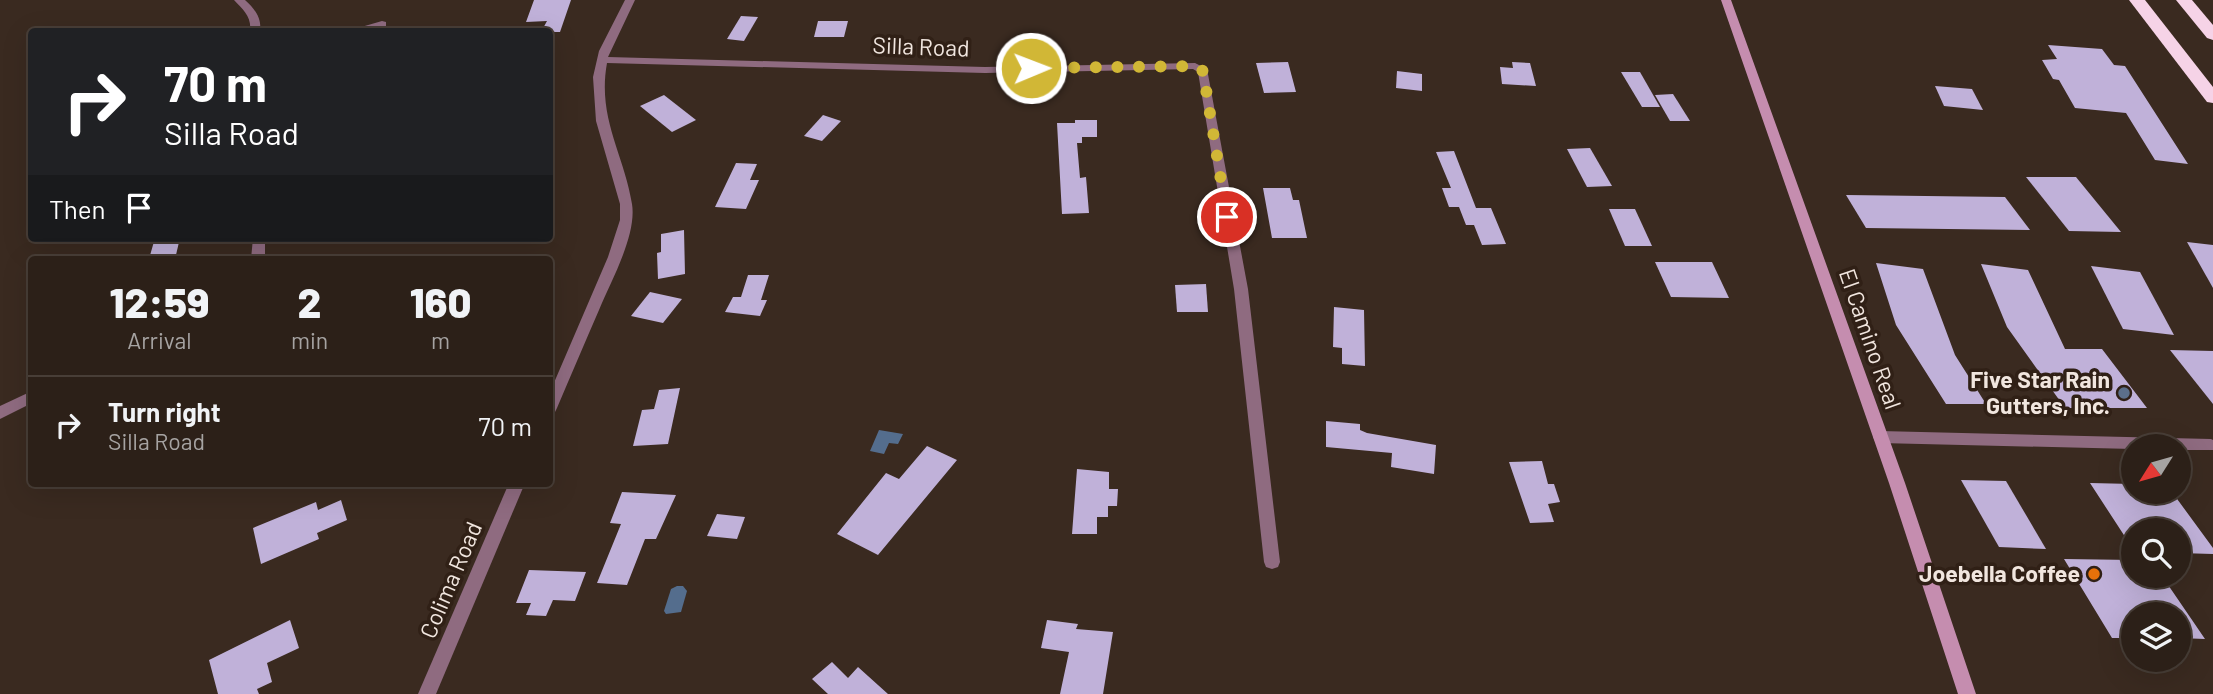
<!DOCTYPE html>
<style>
:root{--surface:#2c2018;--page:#342821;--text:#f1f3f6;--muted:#a6a3a2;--line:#483e37}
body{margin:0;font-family:Barlow,sans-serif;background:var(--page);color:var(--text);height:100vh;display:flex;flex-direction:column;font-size:26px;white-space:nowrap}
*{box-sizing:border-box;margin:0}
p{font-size:23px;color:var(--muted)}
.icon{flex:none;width:38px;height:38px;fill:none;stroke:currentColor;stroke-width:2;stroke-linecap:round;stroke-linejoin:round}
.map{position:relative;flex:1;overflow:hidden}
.panel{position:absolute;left:28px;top:256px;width:525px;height:231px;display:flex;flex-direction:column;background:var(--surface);border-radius:7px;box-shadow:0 7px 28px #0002,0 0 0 2px var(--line)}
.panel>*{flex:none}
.banner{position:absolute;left:28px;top:28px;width:525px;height:214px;border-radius:7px;box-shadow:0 7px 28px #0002,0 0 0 2px var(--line);background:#202124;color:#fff;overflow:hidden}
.needle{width:46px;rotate:233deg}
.controls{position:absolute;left:2121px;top:434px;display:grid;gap:14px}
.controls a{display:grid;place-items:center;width:70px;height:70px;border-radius:50%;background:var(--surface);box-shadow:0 7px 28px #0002,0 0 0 2px var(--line);font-size:35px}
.pin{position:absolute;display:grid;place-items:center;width:60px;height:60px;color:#fff;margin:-30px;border:4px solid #fff;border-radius:50%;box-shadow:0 2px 7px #0007}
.me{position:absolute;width:77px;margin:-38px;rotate:89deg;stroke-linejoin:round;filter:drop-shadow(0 0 5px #0008)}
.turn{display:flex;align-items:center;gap:24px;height:147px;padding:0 21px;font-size:32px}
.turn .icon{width:91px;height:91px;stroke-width:2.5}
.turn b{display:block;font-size:49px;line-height:60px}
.then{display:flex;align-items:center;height:66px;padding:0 21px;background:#0003;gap:14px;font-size:26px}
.eta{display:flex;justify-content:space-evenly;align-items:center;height:119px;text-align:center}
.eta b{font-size:42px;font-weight:800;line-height:49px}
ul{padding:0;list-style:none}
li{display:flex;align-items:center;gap:21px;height:98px;padding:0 21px;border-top:2px solid var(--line)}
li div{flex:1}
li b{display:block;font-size:26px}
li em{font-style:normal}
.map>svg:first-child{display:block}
</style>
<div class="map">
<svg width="2213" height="694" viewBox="0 0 2213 694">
<rect width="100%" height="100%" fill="#3a2a20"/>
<!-- water -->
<g fill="#546d8d">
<path d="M879 430 903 434 898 444 889 443 884 454 870 451Z"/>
<path d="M677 586H683L687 591 681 612 666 614 664 611 671 589Z"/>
</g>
<!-- building -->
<g fill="#c0b1d9">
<path d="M534 0H571L560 32H541L547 21 526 22Z"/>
<path d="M741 16 758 17 744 41 727 39Z"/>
<path d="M818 21H848L844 37H814Z"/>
<path d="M2048 45 2102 49 2114 65 2125 66 2188 164 2155 160 2126 113 2075 108 2059 80 2053 79 2042 60 2057 59Z"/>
<path d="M1288 62 1296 92 1264 93 1256 63Z"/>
<path d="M1512 62 1530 63 1536 86 1502 84 1500 67 1513 68Z"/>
<path d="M1397 71 1422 74V91L1396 88Z"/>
<path d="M1621 72H1640L1660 107H1642Z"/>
<path d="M1935 86 1972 89 1983 110 1944 106Z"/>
<path d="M1673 94 1690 121H1670L1655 95Z"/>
<path d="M664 95 696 120 672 132 640 106Z"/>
<path d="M823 115 841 121 822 141 804 136Z"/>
<path d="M1075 120H1097V137H1082V143H1077L1080 178 1086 177 1089 213 1062 214 1057 123H1075Z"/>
<path d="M1590 148 1612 186 1587 187 1567 149Z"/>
<path d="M1454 151 1476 208H1491L1506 244 1482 245 1474 225H1466L1459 207H1449L1442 188H1451L1436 152Z"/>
<path d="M736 163 757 164 750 180H759L746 209 715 207Z"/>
<path d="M2026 177H2076L2121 232 2069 231Z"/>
<path d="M1263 188H1290L1293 200H1299L1307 238H1272Z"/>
<path d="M1846 195 2005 197 2030 230 1866 228Z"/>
<path d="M1609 209H1635L1652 246H1625Z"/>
<path d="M684 230 685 274 658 279 657 253 661 252V234Z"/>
<path d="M155 238H180L175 259H149Z"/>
<path d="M2187 242 2213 245V288Z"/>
<path d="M1655 262H1712L1729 298 1671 297Z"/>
<path d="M1876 263 1923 269 1955 355 1986 404H1946L1896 325Z"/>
<path d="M1981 264 2028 270 2065 349H2102L2147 408H2065L2007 327Z"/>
<path d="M2091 266 2140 272 2174 335 2123 329Z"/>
<path d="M748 275H769L761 300H767L760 316 725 312 733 297H741Z"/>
<path d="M1206 284 1208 312H1177L1175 285Z"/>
<path d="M650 292 682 299 663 323 631 316Z"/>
<path d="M1334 307 1364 310 1365 366 1342 364V348L1333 347Z"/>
<path d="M2170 350 2213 351V404Z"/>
<path d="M680 388 668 444 633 446 642 410 654 409 659 390Z"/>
<path d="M1326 421 1360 424V430L1367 433 1436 445 1434 474 1391 467 1392 453 1326 447Z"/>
<path d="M927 446 957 460 878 555 837 534 886 473 899 479Z"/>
<path d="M1542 461 1548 484H1554L1560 502 1548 504 1554 522 1530 523 1509 462Z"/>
<path d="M1077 469 1109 472V489H1118L1117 506H1108V517H1097V534H1072Z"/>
<path d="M1961 480 2006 481 2046 549 1999 547Z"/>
<path d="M2090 483 2133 484V492H2172L2213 548V554L2179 553V530H2133V549Z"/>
<path d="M622 492 676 495 656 539H645L627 585 597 583 621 524 610 523Z"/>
<path d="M341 500 347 520 317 533 319 539 261 564 253 528 316 502 318 510Z"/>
<path d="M717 514 745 517 737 539 707 536Z"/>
<path d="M2064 559 2133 560V576H2162L2205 639 2179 638V614H2133V638H2112Z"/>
<path d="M529 570 586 572 575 601 553 600 546 616 526 615 531 603H516Z"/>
<path d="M290 620 299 648 267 663 272 682 257 689 259 694H218L209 660Z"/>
<path d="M1047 620 1078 624 1076 629 1113 632 1103 694H1060L1069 652 1041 648Z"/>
<path d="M832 662 848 678 858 667 888 694H828L812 679Z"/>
</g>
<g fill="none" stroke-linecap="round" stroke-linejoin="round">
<!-- minor -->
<g fill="#8f6b80" fill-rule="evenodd">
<path d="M234 0H245C255 9 262 18 260 32H250C252 16 243 10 234 0Z"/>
<path d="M625 0H635L608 57 985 67 1195 63 1207 69 1248 289 1280 562 1278 567 1272 569 1266 567 1264 562 1234 289 1198 72 1193 69 985 73 607 63C597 118 624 154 632 204 637 235 611 281 599 310 585 342 571 375 557 408L555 412 550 413V392L608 257 620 220V204L596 121 593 77 599 51Z"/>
<path d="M382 21 386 22V26L364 32H344Z"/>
<path d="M253 238H265V259H251Z"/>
<path d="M32 391V403L0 419V406Z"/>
<path d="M1880 431 2211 439 2213 440V450H2179V446H2133V449L1880 443 1875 441 1873 437 1875 433Z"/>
<path d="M509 483H525L436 694H418Z"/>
</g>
<!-- secondary -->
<path fill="#c58daf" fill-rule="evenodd" d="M1721 0H1731L1905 483 1976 694H1958L1889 483Z"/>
<!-- motorway -->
<g fill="#f6d3e7" fill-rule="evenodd">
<path d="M2129 0H2145L2213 87V103L2207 102Z"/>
<path d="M2176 0H2192L2213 25V40L2207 38Z"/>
</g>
</g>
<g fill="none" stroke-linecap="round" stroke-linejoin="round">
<!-- route -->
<path stroke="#d1b736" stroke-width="12" stroke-dasharray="0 21.6" d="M1031 68 1195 66 1203 71 1227 217"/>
</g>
<!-- markers -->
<circle fill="#5c6f8a" stroke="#302016" stroke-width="2.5" cx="2124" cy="393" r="7"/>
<circle fill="#e8710a" stroke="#302016" stroke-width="2.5" cx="2094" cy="574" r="7"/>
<g text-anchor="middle" stroke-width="7" stroke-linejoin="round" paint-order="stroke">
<!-- street labels -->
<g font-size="23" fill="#f1e6df" stroke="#302016">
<text transform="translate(921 47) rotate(2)" y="8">Silla Road</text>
<text transform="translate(1870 339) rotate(71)" y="8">El Camino Real</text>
<text transform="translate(451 580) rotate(-67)" y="8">Colima Road</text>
</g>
<!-- poi labels -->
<g font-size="23" font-weight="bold" fill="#f1e6df" stroke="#302016" text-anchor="end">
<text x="2110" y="388">Five Star Rain<tspan x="2110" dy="26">Gutters, Inc.</tspan></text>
<text x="2080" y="582">Joebella Coffee</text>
</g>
</g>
</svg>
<div class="controls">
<a><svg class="needle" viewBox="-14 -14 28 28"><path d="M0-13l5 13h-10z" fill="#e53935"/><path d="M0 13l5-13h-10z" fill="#a6a3a2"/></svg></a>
<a><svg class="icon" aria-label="search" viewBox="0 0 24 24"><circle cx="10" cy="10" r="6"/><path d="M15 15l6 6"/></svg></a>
<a><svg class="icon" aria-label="layers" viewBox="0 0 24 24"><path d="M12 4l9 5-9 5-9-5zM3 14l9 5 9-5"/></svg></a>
</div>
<div class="pin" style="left:1227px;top:217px;background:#d93025"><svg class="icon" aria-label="arrive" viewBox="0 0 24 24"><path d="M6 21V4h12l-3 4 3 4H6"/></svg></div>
<svg class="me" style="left:1031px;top:68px" viewBox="-20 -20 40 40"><circle r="17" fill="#d1b736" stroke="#fff" stroke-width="3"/><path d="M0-11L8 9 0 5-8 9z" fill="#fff"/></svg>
<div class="banner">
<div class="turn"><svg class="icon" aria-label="right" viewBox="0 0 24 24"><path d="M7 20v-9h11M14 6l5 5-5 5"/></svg><div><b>70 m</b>Silla Road</div></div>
<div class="then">Then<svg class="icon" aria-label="arrive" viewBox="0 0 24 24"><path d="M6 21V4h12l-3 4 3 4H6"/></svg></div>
</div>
<section class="panel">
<div class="eta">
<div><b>12:59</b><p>Arrival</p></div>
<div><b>2</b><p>min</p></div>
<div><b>160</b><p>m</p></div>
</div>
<ul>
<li><svg class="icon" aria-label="right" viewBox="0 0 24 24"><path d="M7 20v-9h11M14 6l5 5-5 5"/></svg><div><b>Turn right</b><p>Silla Road</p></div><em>70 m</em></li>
</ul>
</section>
</div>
